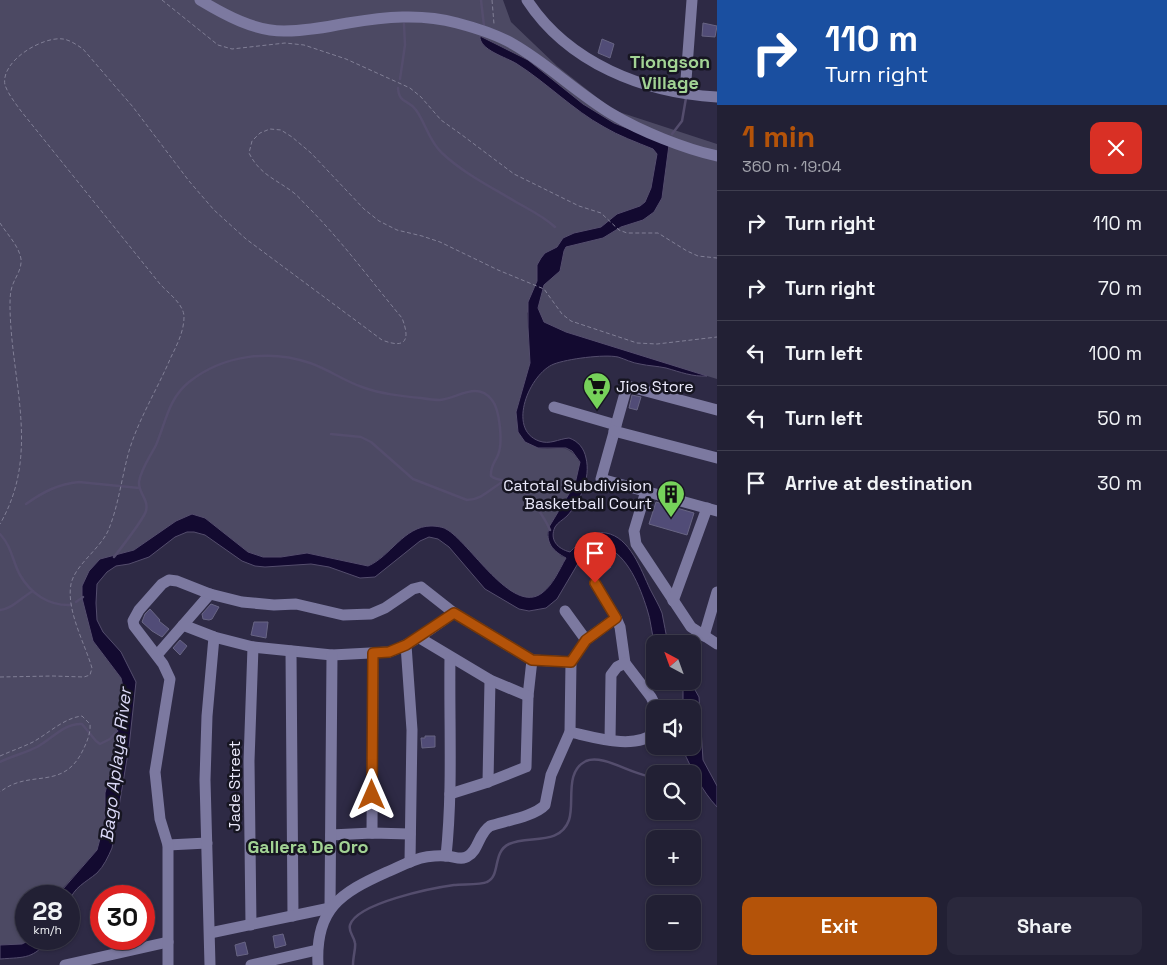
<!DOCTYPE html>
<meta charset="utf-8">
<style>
:root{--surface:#222034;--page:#2a283c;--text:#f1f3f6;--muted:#a2a3ac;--line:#3f3e4f;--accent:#b45309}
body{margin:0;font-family:"Space Grotesk",sans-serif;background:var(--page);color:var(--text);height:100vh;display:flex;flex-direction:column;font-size:19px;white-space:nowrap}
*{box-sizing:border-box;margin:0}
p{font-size:16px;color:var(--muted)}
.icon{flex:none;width:28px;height:28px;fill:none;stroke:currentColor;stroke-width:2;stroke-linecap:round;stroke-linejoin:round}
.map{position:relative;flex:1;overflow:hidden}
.side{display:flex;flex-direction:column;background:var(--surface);width:450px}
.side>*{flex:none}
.banner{background:#1a4fa0;color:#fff;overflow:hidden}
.needle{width:32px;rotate:319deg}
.buttons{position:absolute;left:646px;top:635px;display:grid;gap:10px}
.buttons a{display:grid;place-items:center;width:55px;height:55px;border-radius:10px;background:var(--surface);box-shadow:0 1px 4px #0004,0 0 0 1px var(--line);font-size:25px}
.speed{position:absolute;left:15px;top:885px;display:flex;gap:10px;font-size:25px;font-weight:700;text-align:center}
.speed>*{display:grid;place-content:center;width:65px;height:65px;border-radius:50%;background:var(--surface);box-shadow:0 1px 4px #0004,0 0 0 1px var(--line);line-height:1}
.speed small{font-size:12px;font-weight:400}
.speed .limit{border:8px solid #d22;background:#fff;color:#111}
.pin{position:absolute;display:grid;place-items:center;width:42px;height:42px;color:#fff;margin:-51px -21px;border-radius:50% 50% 50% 0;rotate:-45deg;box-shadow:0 0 5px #0007}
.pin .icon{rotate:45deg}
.me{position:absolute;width:55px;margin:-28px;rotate:0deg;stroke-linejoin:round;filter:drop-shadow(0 0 4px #0008)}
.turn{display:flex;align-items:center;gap:18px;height:105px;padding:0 25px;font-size:22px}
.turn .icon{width:65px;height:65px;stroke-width:2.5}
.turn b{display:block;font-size:35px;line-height:42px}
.round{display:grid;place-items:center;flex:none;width:52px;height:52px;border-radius:10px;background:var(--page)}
.overview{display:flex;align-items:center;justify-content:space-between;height:85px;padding:0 25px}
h1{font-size:30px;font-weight:600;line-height:38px;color:var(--accent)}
.cta{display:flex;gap:10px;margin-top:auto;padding:10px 25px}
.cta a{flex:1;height:58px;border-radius:10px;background:var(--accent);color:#fff;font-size:20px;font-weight:600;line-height:58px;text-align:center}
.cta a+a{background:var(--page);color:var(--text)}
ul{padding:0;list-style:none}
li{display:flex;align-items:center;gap:15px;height:65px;padding:0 25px;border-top:1px solid var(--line)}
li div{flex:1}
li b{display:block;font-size:19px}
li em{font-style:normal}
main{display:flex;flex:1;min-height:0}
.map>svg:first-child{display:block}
</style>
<main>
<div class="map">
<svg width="717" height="965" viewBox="0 0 717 965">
<rect width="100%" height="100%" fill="#2e2a45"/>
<!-- green -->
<path fill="#4c4963" d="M0 0H503L511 22 557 66 613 110 717 144V379C679 367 640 356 602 344 588 340 555 332 544 322 538 316 538 309 539 301L527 313 530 363 516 412 518 432 538 448C558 452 567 440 580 463L575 484 549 527 547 535 561 556 566 558C559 570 553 584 542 593 508 620 464 524 432 526 404 528 390 556 368 566L307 553 281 557H263L248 552 205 518 154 537 134 550 116 555 89 571 93 641 121 678 124 691 116 732 115 754 105 793V820L97 850 63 888 59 896H26V939H32L23 944 0 945Z"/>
<!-- water -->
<g fill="#130a30" stroke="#544d6d">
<path d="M480 36 528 60 583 104 614 123 669 145 662 198 654 212 643 220 621 227 603 238 566 247 564 251 560 271 544 285 538 308 544 322 566 332 707 376C693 377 680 372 666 368 657 366 649 366 640 364 632 363 625 359 618 357 604 354 567 359 554 364 530 373 506 429 539 441 550 445 558 439 569 438 578 441 584 448 586 458 591 478 580 502 567 516 563 520 558 522 555 527 549 540 558 549 570 552 579 543 592 530 606 533 630 537 641 570 650 589 654 597 659 605 662 613 664 623 666 634 668 644H655C651 632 651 620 647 609 640 587 628 555 604 546L595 550 580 560 557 599 546 608 529 611 519 609 485 589 449 547 438 539 429 537 420 541 375 577 360 578 329 567 311 564 265 567 255 566 242 561 205 535 194 532H187L175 537 149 557 129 564 116 566 107 572 97 584 96 603 97 620 103 632 121 652 136 682 129 747 112 848C108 857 104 866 97 873 85 883 74 887 69 902V896H59L63 889 97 850 105 820V793L115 754 116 732 124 691 121 678 93 641 82 598V586L89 571 100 559 134 550 176 521 192 514 205 518 248 552 263 557H281L307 553 368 566C390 557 404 526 431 526 436 526 443 527 446 529 469 541 512 616 542 593 553 585 559 570 566 558 553 551 545 543 549 527L575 484 580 462 572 451 566 448H538L525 442 518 432 516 412 530 363 528 327V302L537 281V265L541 258 545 253 557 247 563 238 574 233 601 227 617 214 640 206 645 202 651 188 657 154 653 149C636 142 619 136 604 127 573 110 547 83 517 64 506 57 479 50 480 36Z"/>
<path d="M679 681H690L699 697 703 760 717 786V807C702 791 692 770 683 750V746H692V709H683V688Z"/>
<path d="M32 939H50C32 959 27 957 0 959V945L22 944Z"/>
</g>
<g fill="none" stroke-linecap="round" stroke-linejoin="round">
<!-- stream -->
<g stroke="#544d6d" stroke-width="2.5">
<path d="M481 0 484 26"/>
<path d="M400 79 405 45 404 24"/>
<path d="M398 88C399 104 408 99 416 110 426 124 429 141 442 153 463 173 491 187 516 202 530 210 543 216 555 227"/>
<path d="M672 134 682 121 686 98"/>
<path d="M331 434 361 437 371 442 413 479 467 500C482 500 491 488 504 481"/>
<path d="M26 504C43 492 58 484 79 482L139 488"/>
<path d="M0 534C12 547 12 560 20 575 31 594 49 606 71 605"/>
<path d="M114 557C121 548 143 520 146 511 149 499 138 493 139 482 141 469 150 457 156 445 166 422 168 399 189 382 223 355 270 349 310 363 328 369 344 381 362 387 381 394 401 396 421 398 427 399 434 400 440 400 458 398 477 381 492 400 500 410 503 443 498 455 495 462 490 467 491 476 498 482 505 479 514 482 523 485 546 520 550 530"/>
<path d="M76 602 83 597"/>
<path d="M0 610C12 609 22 597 33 591"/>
<path d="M0 762C12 756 25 753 37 747 52 739 64 723 82 724L96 741 100 744 110 739 117 731"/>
<path d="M672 774 693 770"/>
<path d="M353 965C353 956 356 948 355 943 354 936 348 932 350 925 357 903 432 888 454 885 462 884 481 885 487 882 501 876 492 852 509 844 528 835 560 846 569 820 575 802 564 772 586 761 603 753 635 777 655 777"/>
</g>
</g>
<!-- building -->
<g fill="#514c77" stroke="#686584">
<path d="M703 23 717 26 715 37 702 36Z"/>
<path d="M602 39 614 44 610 58 598 53Z"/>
<path d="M632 395 641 397 637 410 629 408Z"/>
<path d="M656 502 694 513 687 535 649 524Z"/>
<path d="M605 557 611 567 604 573 596 562Z"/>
<path d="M211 604 219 607 212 619 209 620 203 619 202 614Z"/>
<path d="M150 609 160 620 159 621 169 629 162 637 152 631 142 622 145 614Z"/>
<path d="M254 622H268L266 638 251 635Z"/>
<path d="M180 640 187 646 180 655 173 648Z"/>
<path d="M425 736H435V747L422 748 421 738H425Z"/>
<path d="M283 934 286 945 275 948 273 936Z"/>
<path d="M245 942 248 954 237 956 235 945Z"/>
</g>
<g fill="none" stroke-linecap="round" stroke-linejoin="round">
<!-- path -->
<g stroke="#817f96" stroke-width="1" stroke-dasharray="4 2.5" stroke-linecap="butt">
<path d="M162 0 218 45 232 49 285 43 304 45 346 59 410 88 421 97 441 120 462 135 514 174 579 206 601 213 619 230 627 233H658L687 251 698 256 717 258"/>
<path d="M492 0 494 24"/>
<path d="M0 223C7 234 19 246 21 259 22 269 16 276 13 284 10 291 10 299 10 307 11 382 41 453 0 524"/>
<path d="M0 677 53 676 84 677 90 675 92 668C85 644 66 610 71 584 75 565 99 550 108 531 118 508 122 476 129 451 139 418 158 388 171 357 177 345 184 331 184 317 184 304 168 293 160 284L21 111C16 104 8 94 5 85 0 61 43 36 63 39 70 40 77 45 83 49L133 107 189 181 214 210 246 239 382 340C405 349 411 341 402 318 371 281 342 241 308 207 303 202 299 197 294 193 276 179 260 175 249 153L252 141 260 133 270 129 281 130 292 137 311 153 364 209 379 221 397 230 422 236 440 242 498 270 544 289 562 314 571 321 637 343 657 344 717 337"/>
<path d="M0 756C11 751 23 747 33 742 49 733 64 718 82 716L90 724C91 732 87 742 83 750 63 792 30 768 0 792"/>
</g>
<!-- minor -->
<g stroke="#7c79a0" stroke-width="11">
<path d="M200 0C225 15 254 31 284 31 306 31 327 27 348 23 384 17 421 13 457 23 476 28 496 34 513 44 548 64 577 93 612 114 640 131 685 149 717 156"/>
<path d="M527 0C568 63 644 93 717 97"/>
<path d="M685 93 692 0"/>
<path d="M554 407 616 425"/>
<path d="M717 410 627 386 601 479 717 511"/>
<path d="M614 431 717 458"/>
<path d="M646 491 634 531 636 544 691 627 717 644"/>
<path d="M595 583 616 618 620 627 625 663 651 697 657 709"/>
<path d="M673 601 707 508"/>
<path d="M565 611 586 640"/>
<path d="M183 625 214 637 253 647 332 655 389 652C413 644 433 627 454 613L532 660 528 696 526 767 488 782 450 794"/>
<path d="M704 636 717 592"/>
<path d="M418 637 490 680 528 696"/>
<path d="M406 645 412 730 410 862"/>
<path d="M291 651 293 916"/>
<path d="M157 655 210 594"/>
<path d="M532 660 571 662"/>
<path d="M570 732C593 737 636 751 655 732"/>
<path d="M610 740 611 675 617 667 625 663"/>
<path d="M488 782 490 680"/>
<path d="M372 833 373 653"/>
<path d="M331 835 372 833 410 834"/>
<path d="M168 845 207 843"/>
<path d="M446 856C453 790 449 723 450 657"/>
<path d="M128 894V896"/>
<path d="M330 908 332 655"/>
<path d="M251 925 249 761 253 647"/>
<path d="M210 933 330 908"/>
<path d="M65 965 168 942"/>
<path d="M168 965V845L160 819 155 772 170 679 163 664 134 626 133 621 139 610 162 584 169 580 177 581 210 594 242 602 274 605 296 604 343 615 371 614 385 608 413 589 421 587 454 613"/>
<path d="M210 965 205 780 207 716 214 637"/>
<path d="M251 965 317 950"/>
<path d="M318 965C315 909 340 893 387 872 399 867 413 859 426 857 433 856 439 855 446 856 453 856 462 861 468 856 479 850 478 834 490 826 505 821 535 816 545 805L551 775 570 732 571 662 586 640 616 618"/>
</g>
</g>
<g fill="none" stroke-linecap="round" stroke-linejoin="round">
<!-- route casing -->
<g stroke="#753606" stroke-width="12">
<path id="route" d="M372 795 373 653 389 652 406 645 454 613 532 660 571 662 586 640 616 618 595 583"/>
</g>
<!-- route -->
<use href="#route" stroke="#b45309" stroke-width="9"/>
</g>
<!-- icons -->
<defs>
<g id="supermarket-pin" transform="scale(1.4375)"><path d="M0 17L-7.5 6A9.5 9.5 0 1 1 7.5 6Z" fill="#76d25a" stroke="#161521"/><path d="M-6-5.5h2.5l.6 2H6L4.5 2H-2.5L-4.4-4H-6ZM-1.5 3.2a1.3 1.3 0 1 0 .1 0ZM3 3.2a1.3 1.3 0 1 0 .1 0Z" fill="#111"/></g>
<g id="building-pin" transform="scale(1.4375)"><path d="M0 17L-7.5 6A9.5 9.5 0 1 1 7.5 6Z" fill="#76d25a" stroke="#161521"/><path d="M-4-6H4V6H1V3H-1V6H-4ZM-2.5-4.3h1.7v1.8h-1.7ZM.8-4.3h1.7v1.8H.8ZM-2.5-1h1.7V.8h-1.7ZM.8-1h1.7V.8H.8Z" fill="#111"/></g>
</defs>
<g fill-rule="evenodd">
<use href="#supermarket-pin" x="597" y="386"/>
<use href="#building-pin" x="671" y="494"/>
</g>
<g text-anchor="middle" stroke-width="5" stroke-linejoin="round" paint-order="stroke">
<!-- poi labels -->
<g font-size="16" fill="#eae9fb" stroke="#161521" text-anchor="start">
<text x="616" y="392">Jios Store</text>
<text x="652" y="491" text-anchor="end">Catotal Subdivision<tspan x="652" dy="18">Basketball Court</tspan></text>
</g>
<!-- street labels -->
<g font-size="16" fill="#eae9fb" stroke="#161521">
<text transform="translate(234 786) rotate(-90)" y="6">Jade Street</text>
</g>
<!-- neighbourhood labels -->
<g font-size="18" font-weight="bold" fill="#a2d394" stroke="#161521">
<text x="670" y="68">Tiongson<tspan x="670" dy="21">Village</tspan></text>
<text x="308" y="853">Gallera De Oro</text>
</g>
<!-- water labels -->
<g font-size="18" font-style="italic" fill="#dbd9f7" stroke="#161521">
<text transform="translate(116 765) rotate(-83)" y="6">Bago Aplaya River</text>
</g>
</g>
</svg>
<div class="buttons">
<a><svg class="needle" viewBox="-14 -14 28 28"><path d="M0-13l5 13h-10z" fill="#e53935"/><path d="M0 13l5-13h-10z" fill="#a2a3ac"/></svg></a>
<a><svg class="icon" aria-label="sound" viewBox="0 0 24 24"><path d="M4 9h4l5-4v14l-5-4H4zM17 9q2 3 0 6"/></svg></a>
<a><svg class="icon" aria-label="search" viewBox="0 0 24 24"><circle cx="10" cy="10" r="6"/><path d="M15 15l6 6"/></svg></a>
<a>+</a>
<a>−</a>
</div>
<div class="speed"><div>28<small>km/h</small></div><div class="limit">30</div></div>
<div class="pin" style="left:595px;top:583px;background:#d93025"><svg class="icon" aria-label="arrive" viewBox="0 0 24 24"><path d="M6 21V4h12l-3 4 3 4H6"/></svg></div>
<svg class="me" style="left:372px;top:795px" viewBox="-20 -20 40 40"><path d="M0-17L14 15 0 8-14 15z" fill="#b45309" stroke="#fff" stroke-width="4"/></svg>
</div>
<section class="side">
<div class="banner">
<div class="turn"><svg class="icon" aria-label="right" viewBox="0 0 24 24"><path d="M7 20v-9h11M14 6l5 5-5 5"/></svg><div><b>110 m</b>Turn right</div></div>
</div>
<div class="overview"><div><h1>1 min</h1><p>360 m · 19:04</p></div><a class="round" style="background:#d93025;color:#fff"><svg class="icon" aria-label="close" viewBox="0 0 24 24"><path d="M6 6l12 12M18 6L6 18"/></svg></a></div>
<ul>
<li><svg class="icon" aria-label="right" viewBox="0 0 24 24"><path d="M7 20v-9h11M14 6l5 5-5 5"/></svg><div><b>Turn right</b></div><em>110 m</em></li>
<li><svg class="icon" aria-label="right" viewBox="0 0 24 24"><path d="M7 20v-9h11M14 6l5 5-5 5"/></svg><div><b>Turn right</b></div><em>70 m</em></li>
<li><svg class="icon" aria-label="left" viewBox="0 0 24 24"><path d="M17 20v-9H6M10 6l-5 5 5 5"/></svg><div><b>Turn left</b></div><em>100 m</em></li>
<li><svg class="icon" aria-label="left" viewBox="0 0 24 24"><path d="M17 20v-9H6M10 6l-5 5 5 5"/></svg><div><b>Turn left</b></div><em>50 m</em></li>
<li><svg class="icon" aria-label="arrive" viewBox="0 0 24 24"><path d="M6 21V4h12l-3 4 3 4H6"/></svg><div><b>Arrive at destination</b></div><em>30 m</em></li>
</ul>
<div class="cta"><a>Exit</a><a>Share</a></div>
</section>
</main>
